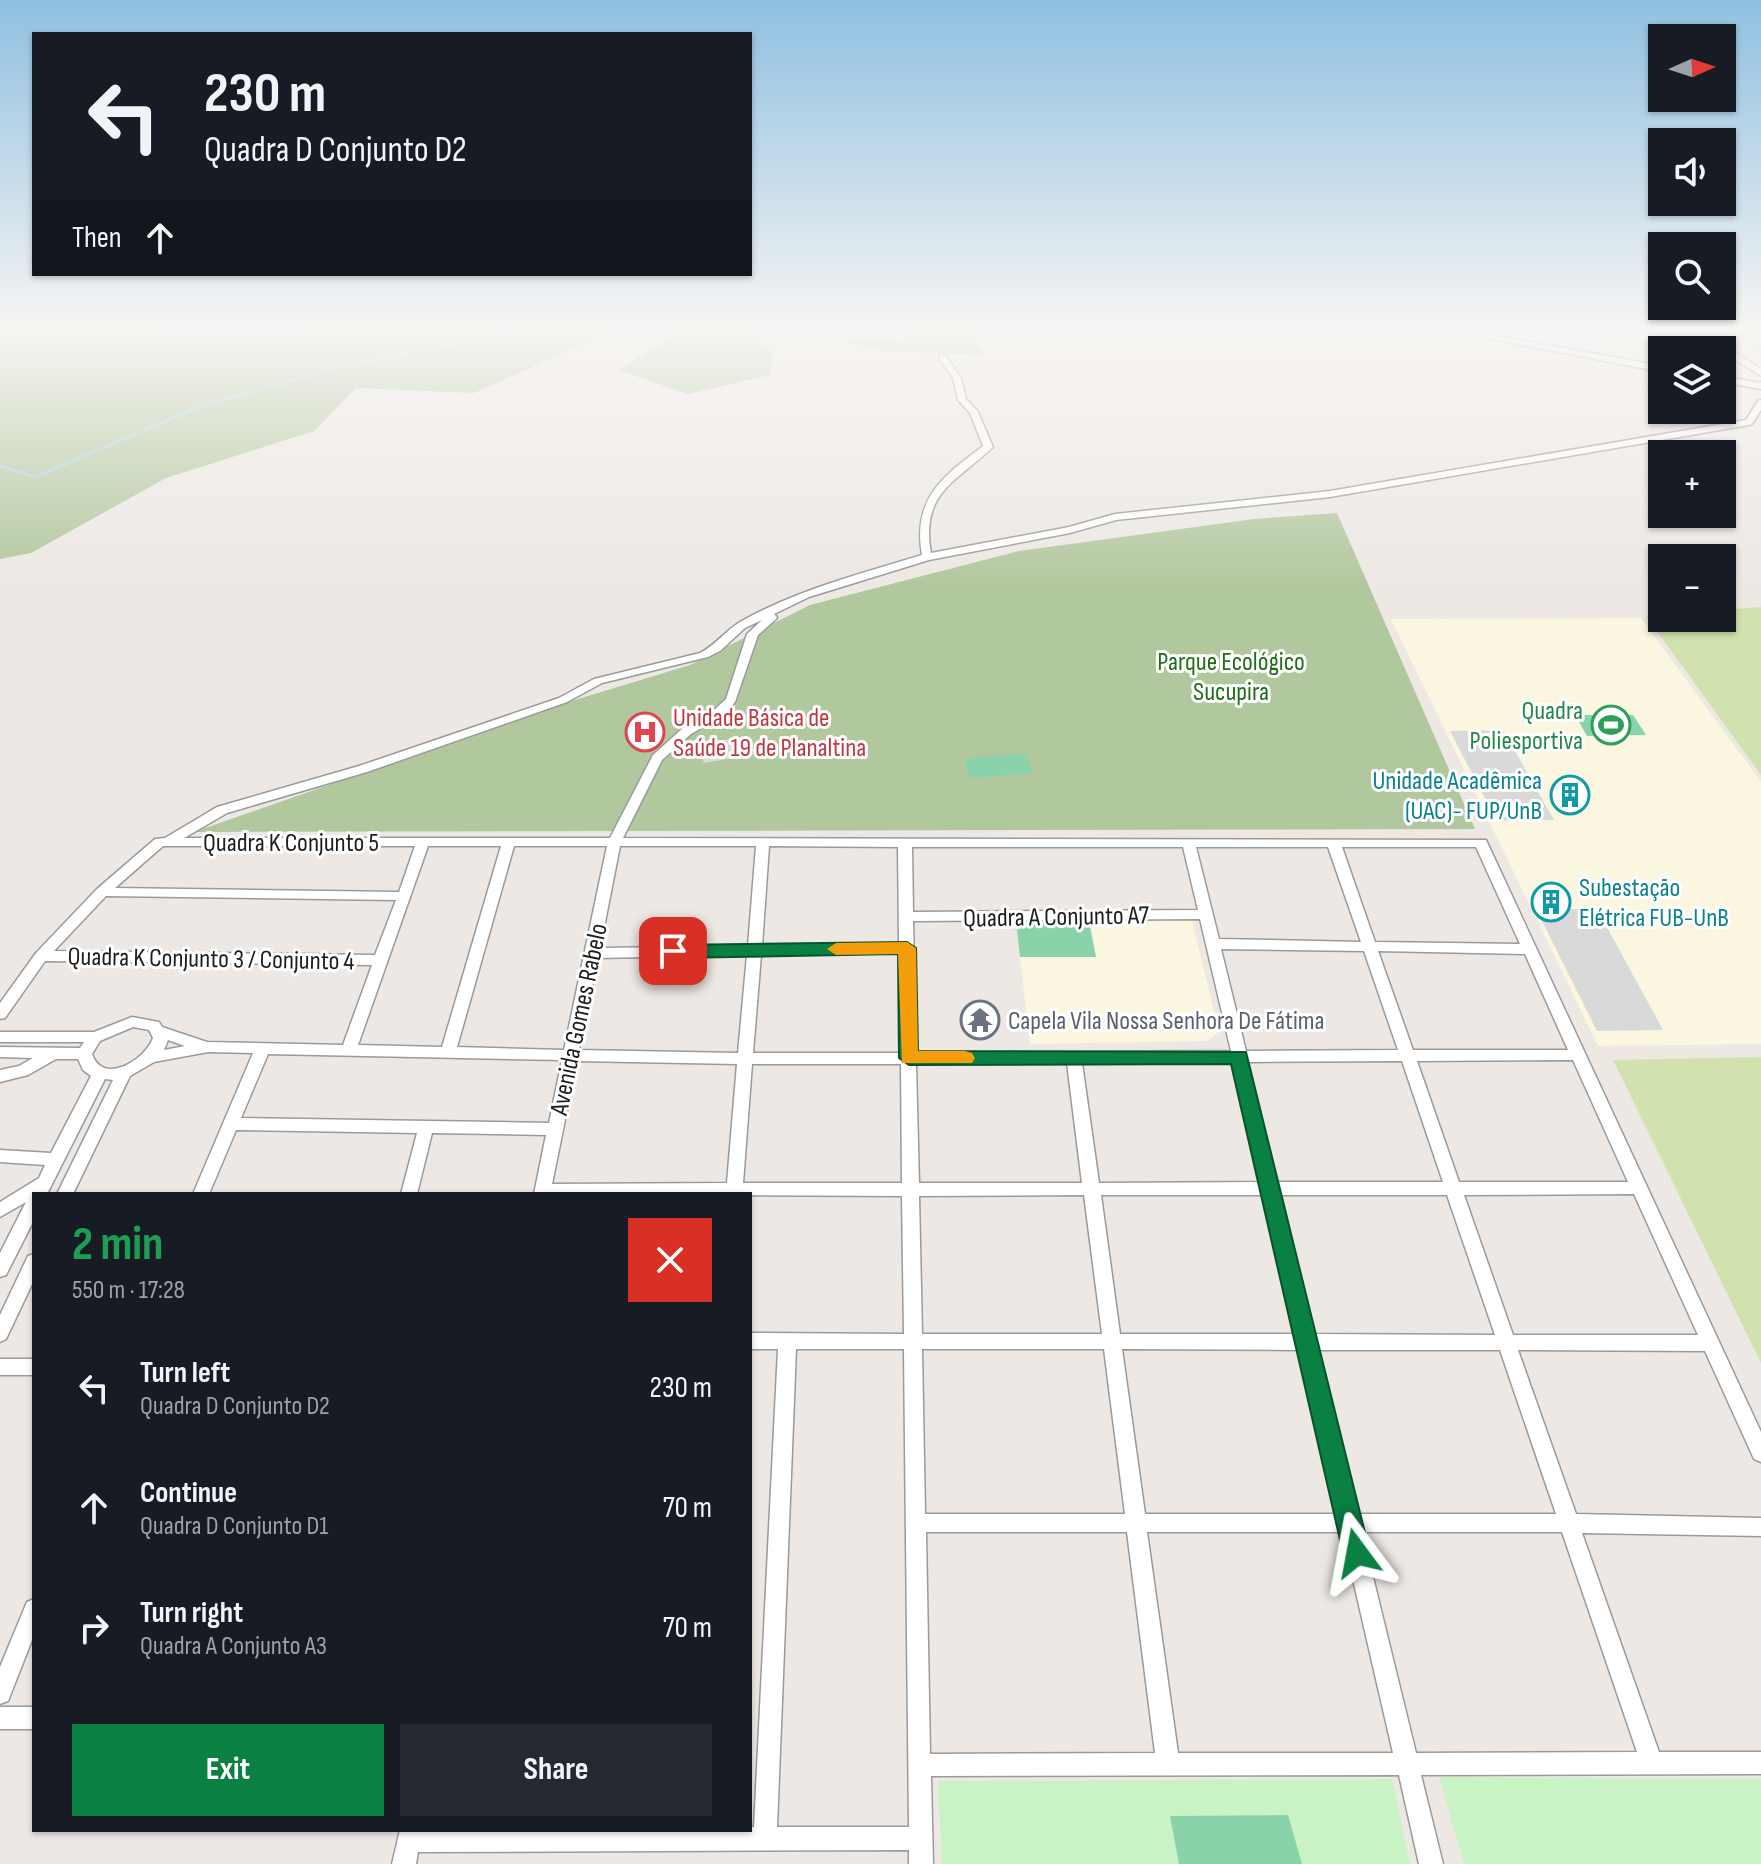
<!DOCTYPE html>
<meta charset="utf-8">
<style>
:root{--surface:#171b24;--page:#242831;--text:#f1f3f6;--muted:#9ea1a6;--accent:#0b8043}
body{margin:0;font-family:"Sofia Sans Condensed",sans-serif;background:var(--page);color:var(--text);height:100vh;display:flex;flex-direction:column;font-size:30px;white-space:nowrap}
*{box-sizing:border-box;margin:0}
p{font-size:26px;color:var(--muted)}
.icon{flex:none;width:44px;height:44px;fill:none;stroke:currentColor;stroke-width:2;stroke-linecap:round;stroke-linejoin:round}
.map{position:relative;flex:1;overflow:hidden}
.sheet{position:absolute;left:32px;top:1192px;width:720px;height:640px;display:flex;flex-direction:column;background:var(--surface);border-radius:0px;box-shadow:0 2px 6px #0004}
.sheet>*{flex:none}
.top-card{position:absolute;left:32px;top:32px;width:720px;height:244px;border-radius:0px;box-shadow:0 2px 6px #0004;background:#171b24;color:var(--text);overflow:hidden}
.needle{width:52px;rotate:87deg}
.controls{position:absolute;left:1648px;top:24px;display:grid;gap:16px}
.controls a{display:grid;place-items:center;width:88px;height:88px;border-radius:0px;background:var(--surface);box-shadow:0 2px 6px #0004;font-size:40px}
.pin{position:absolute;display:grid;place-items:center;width:68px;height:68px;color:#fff;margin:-34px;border-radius:16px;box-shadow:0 4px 12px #0006}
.me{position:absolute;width:88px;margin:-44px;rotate:347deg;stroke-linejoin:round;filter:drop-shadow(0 0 6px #0008)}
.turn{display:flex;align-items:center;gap:28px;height:168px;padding:0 40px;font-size:36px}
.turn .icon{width:104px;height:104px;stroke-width:2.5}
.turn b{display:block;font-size:56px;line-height:68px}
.then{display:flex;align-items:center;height:76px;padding:0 40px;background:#0003;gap:16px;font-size:30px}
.round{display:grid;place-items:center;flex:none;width:84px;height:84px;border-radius:0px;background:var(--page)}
.head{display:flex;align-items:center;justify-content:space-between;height:136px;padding:0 40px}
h1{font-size:48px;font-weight:700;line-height:60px;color:#1e9e55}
.action{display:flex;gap:16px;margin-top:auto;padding:16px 40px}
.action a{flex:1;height:92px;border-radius:0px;background:var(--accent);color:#fff;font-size:32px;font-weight:700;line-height:92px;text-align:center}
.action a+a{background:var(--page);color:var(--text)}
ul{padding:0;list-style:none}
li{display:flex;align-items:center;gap:24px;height:120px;padding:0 40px}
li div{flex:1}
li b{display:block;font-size:30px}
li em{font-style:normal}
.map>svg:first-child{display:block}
</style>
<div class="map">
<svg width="1761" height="1864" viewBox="0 0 1761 1864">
<rect width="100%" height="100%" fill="#ede8e4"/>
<!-- residential -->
<path fill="#dbdada" d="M144 326H384L342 334 159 338Z"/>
<!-- education -->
<g fill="#fbf6df">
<path d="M1641 618 1761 782V1044L1598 1046 1391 619Z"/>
<path d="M1192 920 1219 1032 1207 1041 1030 1044 1016 922Z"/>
</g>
<!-- grass -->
<g fill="#d1e2af">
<path d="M1715 326H1761V354Z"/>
<path d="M1761 607V775L1646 616 1722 618V610Z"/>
<path d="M1761 1057V1363L1613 1060Z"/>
</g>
<!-- forest -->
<g fill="#b1c79d">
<path d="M0 326H144L159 338 342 334 384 326H746L772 352 771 375 688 394 617 370 677 334 616 329 474 393 356 388 314 431 166 478 31 553 0 559Z"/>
<path d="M923 326H974L969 329 985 355 886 351 831 339 902 341Z"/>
<path d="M1337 513 1475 829 194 832 555 706 690 665 810 605 1019 551 1254 519Z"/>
</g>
<!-- park -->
<g fill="#c9f3c5">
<path d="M1439 1777 1761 1779V1864H1464Z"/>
<path d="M1392 1779 1410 1864H942L938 1781Z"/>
</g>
<!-- pitch -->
<g fill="#8ad3aa">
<path d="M1575 715H1633L1646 735 1587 736Z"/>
<path d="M1026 754 1033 773 969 778 964 758Z"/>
<path d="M1089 921 1096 957H1020L1016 922Z"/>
<path d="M1288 1815 1302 1864H1179L1170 1816Z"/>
</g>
<!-- parking -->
<g fill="#d9d9d9">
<path d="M1503 730 1554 820 1497 821 1450 731Z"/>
<path d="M743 737 751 755 704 763 697 745Z"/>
<path d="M1536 909H1597L1663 1030 1597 1031Z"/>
</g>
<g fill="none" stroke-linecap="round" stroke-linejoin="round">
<!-- stream -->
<path stroke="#a9d3d6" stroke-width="3" d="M0 466 35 477 198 407 335 368 539 326"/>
<!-- minor casing -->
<g stroke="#9a9a9a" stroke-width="3">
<g id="minor">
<path d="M1425 326H1443L1662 366V372Z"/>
<path d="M1683 326H1693L1761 369V376Z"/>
<path d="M940 356H946L961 378 966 399 978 412 993 447C956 482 920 493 931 553L1069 527 1115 514 1330 491 1746 420 1758 401 1761 400V410L1752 424 1749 425 1330 497 1116 520 1070 533 929 560 809 597 774 614 777 617 776 619 758 635 735 702 722 716 691 734 662 760 623 838 1486 840 1761 1432V1462L1754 1459 1705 1351 1518 1350 1576 1514 1761 1518V1536L1582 1533 1659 1752H1761V1774L1421 1775 1443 1864H1419L1399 1775 931 1776 933 1864H909V1850L418 1852 416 1864H392L400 1830H750V1827H754L778 1349H750V1333L904 1334 902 1196 534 1194 546 1135 432 1133 417 1194H401L417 1133 236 1130 209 1194H193L253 1053 208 1052 154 1062 130 1076 73 1194H57L113 1080 105 1079 47 1194H34V1220L6 1275 0 1277V1253L26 1202 0 1217V1202L39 1178 45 1165 0 1162V1150L51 1153 91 1076 83 1070 78 1059H56L28 1075 0 1082V1070L19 1066 33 1058 0 1057V1047L80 1048 84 1042H0V1032H94L132 1017 159 1022 162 1027 207 1042 343 1045 372 965 45 961 5 1018 0 1019V1003L36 953 97 889 155 839 165 838 217 807 359 766 559 698 594 679 700 653C716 645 725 631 740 622 796 590 860 574 922 555 912 499 942 477 983 446L970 413 958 400 953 378 939 358ZM762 620 747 634 726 699 714 710 683 728 653 755 610 838H184L227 813 367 772 567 702 602 683 708 657 720 651 745 628ZM163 846H415L399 892 115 888ZM428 846H501L442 1047 358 1045ZM514 846H607L564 1050 457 1047ZM620 846H756L748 946 600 948ZM769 846 898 847 899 943 762 946ZM912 847H1183L1198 910 913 912ZM1196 847H1328L1361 942 1219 939ZM1342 847H1476L1520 944 1375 942ZM106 896 396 900 375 955 54 951ZM1200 919 1231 1051 916 1053 913 921ZM1221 949 1364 951 1398 1050 1246 1051ZM1378 951 1525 954 1568 1050H1413ZM900 953 901 1053H753L761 955ZM747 955 738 1053 579 1050 598 958ZM133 1027 149 1030 153 1038C145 1060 103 1086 92 1054L100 1041ZM168 1040 185 1046 164 1050ZM268 1054 562 1060 549 1123 241 1118ZM1573 1060 1628 1182H1459L1417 1061ZM577 1061 737 1064 727 1183 552 1184ZM1402 1061 1443 1182H1277L1248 1062ZM1233 1062 1261 1182 1099 1183 1082 1063ZM1067 1063 1082 1183H919L916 1064ZM752 1064H901L902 1183H743ZM1634 1194 1698 1335H1513L1464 1195ZM1084 1195 1102 1334H922L919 1196ZM1101 1195H1264L1296 1334H1120ZM1281 1195H1447L1495 1335 1314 1334ZM796 1349H904L909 1827H777ZM922 1349H1104L1125 1514H925ZM1122 1349 1300 1350 1338 1514H1145ZM1318 1350H1500L1556 1514H1358ZM926 1532H1127L1155 1753 930 1754ZM1147 1532H1342L1393 1753H1178ZM1362 1532H1562L1637 1752 1416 1753Z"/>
<path d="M1722 376 1761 383V389L1722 382Z"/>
<path d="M34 1254V1280L6 1339 0 1342V1315L28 1256Z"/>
<rect x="0" y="1359" width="34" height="16"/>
<path d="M34 1599V1635L8 1701 0 1704V1667L27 1602Z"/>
<rect x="0" y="1707" width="34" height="22"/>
</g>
</g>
<!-- minor -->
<use href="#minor" fill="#fff" fill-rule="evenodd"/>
</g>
<!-- sky -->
<linearGradient id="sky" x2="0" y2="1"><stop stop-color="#8fc0e1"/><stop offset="0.56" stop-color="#f7f5f3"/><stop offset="1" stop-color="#f7f5f3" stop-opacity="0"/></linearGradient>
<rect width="1761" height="587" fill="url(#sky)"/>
<!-- route -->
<path fill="#0b8043" stroke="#07532c" stroke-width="2" d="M907 942 916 948 918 1051 1246 1052 1370 1553 1366 1562 1357 1566 1347 1562 1343 1553 1231 1064 909 1065 899 1058 898 954 673 958 664 951 673 945Z"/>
<!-- slow -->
<path fill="#f59e0b" d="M907 942 916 948 918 1051H965L972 1053 975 1058 972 1063H902L898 954 836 955 827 949 836 943Z"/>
<!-- icons -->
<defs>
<g id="stadium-ring" transform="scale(2)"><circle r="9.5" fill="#fff" stroke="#2e9e5b" stroke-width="1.5"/><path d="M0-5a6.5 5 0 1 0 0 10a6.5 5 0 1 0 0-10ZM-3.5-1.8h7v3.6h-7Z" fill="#2e9e5b"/></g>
<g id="hospital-ring" transform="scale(2)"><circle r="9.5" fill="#fff" stroke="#e0444e" stroke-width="1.5"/><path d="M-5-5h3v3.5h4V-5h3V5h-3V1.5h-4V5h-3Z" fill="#e0444e"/></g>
<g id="building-ring" transform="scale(2)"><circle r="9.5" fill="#fff" stroke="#0f9aa8" stroke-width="1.5"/><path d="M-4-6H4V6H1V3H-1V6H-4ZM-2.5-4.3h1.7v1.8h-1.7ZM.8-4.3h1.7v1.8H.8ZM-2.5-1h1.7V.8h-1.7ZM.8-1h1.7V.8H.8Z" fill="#0f9aa8"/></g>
<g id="temple-ring" transform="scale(2)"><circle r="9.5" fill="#fff" stroke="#6b7280" stroke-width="1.5"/><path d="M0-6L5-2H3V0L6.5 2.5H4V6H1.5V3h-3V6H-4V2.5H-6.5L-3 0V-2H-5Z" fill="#6b7280"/></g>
</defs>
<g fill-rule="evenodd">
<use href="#stadium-ring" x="1611" y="725"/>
<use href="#hospital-ring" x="645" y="732"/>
<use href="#building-ring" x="1570" y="795"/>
<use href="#building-ring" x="1551" y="902"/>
<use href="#temple-ring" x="980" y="1020"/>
</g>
<g text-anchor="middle" stroke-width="6" stroke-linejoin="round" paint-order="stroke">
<!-- park labels -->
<g font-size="26" fill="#1f6e18" stroke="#fff">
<text x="1231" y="670">Parque Ecológico<tspan x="1231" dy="30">Sucupira</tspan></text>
</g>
<!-- leisure labels -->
<g font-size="26" fill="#27864d" stroke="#fff" text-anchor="end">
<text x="1583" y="719">Quadra<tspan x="1583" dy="30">Poliesportiva</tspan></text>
</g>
<!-- health labels -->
<g font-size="26" fill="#be3a42" stroke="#fff" text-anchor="start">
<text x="673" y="726">Unidade Básica de<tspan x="673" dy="30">Saúde 19 de Planaltina</tspan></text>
</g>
<!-- culture labels -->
<g font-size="26" fill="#0d838f" stroke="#fff" text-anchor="end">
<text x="1542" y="789">Unidade Acadêmica<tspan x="1542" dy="30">(UAC)- FUP/UnB</tspan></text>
<text x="1579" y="896" text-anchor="start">Subestação<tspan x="1579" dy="30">Elétrica FUB-UnB</tspan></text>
</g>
<!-- street labels -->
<g font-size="26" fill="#1d1d1d" stroke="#fff">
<text x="291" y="851">Quadra K Conjunto 5</text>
<text transform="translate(1056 916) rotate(-1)" y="9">Quadra A Conjunto A7</text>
<text transform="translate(211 958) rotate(1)" y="9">Quadra K Conjunto 3 / Conjunto 4</text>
<text transform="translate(578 1019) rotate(-78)" y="9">Avenida Gomes Rabelo</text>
</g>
<!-- worship labels -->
<g font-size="26" fill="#5b616d" stroke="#fff" text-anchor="start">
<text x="1008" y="1029">Capela Vila Nossa Senhora De Fátima</text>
</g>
</g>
</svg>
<div class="controls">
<a><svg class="needle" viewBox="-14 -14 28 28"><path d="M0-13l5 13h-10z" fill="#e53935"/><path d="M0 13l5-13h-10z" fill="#9ea1a6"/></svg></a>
<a><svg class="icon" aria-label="sound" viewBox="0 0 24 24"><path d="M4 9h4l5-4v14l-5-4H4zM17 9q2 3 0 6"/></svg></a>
<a><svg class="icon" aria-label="search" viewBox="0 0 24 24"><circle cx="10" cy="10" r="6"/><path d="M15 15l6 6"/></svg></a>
<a><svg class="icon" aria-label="layers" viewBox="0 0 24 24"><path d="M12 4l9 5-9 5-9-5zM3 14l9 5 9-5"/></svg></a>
<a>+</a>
<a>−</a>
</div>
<div class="pin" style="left:673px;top:951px;background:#d93025"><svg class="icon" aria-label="arrive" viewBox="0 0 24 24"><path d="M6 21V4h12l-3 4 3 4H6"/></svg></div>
<svg class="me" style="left:1357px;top:1553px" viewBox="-20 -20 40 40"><path d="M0-17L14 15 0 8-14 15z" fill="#0b8043" stroke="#fff" stroke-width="4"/></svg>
<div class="top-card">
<div class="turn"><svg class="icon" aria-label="left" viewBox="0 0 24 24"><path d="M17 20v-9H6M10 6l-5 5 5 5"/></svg><div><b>230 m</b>Quadra D Conjunto D2</div></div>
<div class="then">Then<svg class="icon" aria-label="ahead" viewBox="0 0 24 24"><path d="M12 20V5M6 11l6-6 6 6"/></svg></div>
</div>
<section class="sheet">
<div class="head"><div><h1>2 min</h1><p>550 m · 17:28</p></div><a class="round" style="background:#d93025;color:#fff"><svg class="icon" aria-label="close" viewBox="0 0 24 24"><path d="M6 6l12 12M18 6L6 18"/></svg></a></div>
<ul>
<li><svg class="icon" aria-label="left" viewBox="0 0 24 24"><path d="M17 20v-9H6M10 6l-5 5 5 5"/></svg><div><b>Turn left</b><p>Quadra D Conjunto D2</p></div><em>230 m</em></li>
<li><svg class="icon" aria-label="ahead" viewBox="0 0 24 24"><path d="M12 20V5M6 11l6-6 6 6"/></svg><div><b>Continue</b><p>Quadra D Conjunto D1</p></div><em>70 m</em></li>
<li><svg class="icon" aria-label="right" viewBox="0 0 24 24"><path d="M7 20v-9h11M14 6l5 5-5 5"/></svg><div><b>Turn right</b><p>Quadra A Conjunto A3</p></div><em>70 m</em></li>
</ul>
<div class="action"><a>Exit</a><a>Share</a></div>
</section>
</div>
